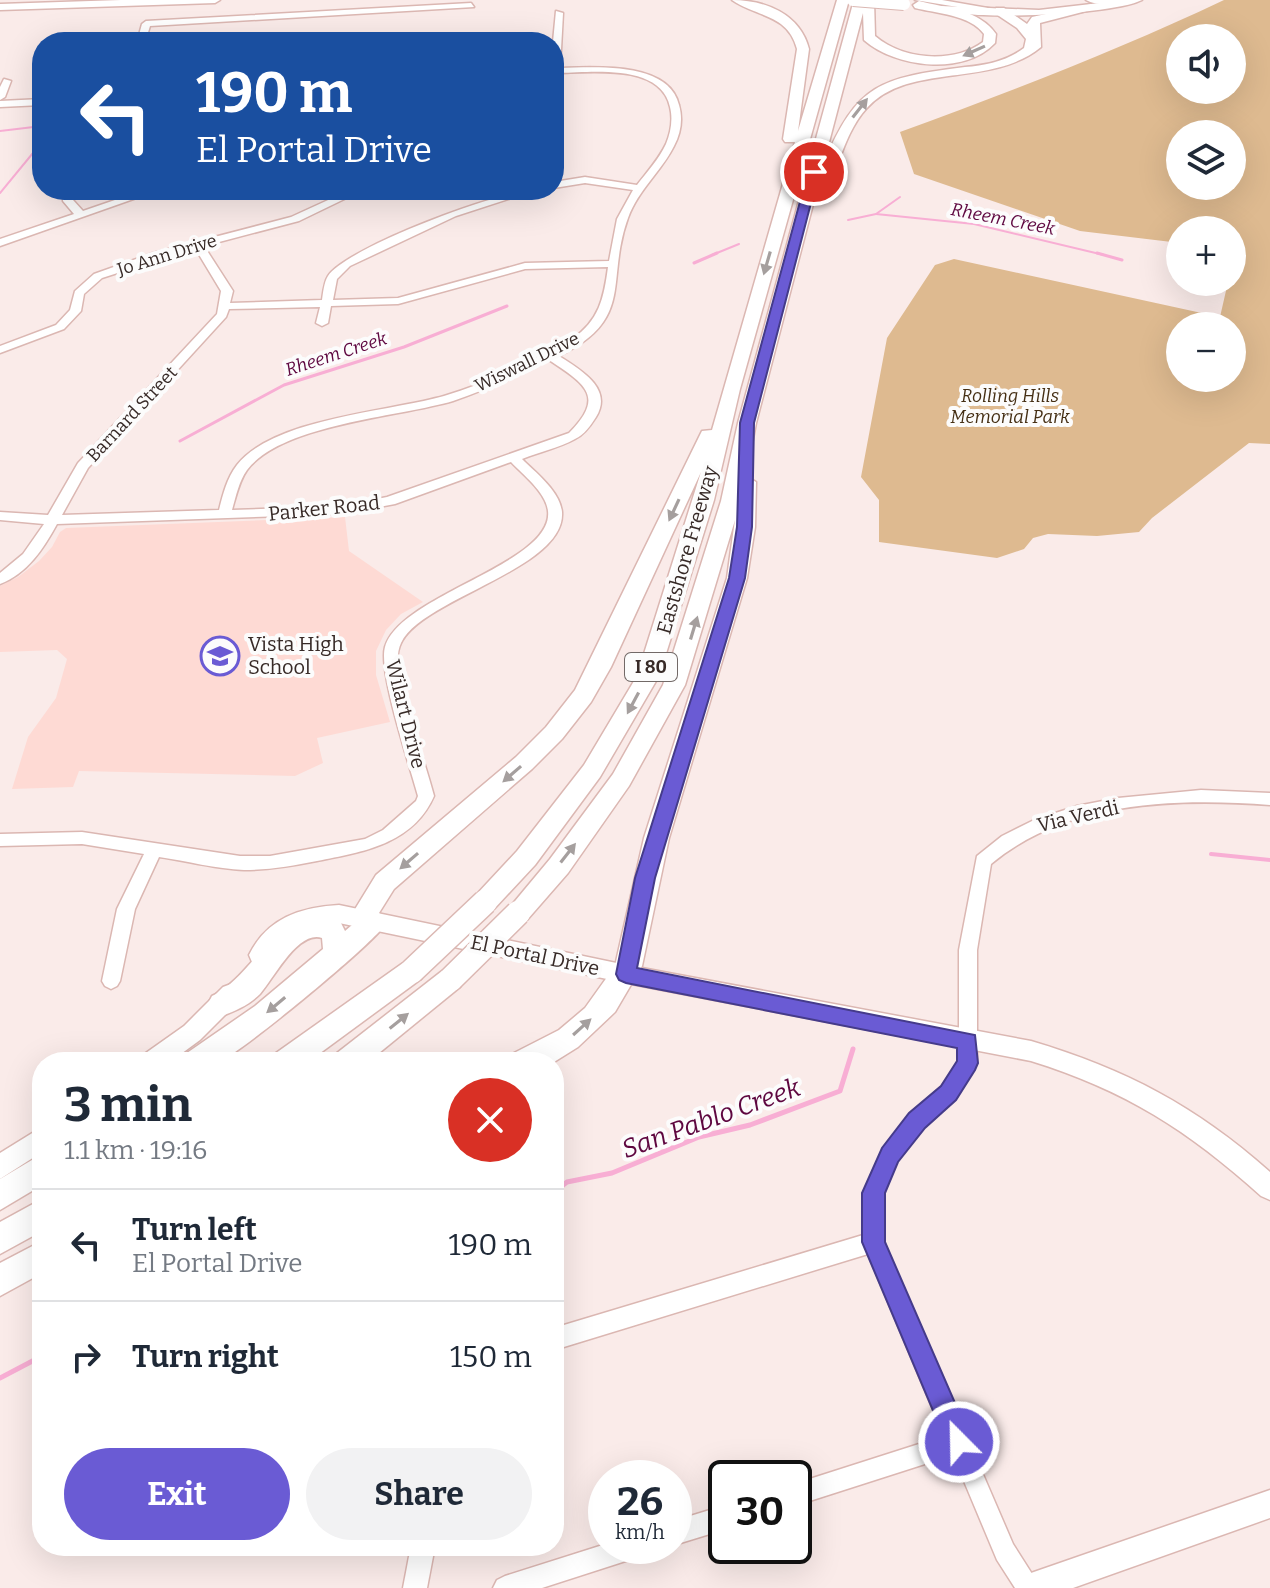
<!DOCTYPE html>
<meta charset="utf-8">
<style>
:root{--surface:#fff;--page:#f2f2f3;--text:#1f2937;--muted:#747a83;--line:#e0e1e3;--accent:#6a5bd4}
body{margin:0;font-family:Bitter,serif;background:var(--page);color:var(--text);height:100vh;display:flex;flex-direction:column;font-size:30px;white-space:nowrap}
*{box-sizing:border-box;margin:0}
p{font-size:26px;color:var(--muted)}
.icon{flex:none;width:44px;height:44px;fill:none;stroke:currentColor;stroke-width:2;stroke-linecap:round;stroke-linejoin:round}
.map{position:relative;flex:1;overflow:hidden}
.drawer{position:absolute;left:32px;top:1052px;width:532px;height:504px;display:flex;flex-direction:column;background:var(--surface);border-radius:32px;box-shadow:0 8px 32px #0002}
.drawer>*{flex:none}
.guide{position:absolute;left:32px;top:32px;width:532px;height:168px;border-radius:32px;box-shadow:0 8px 32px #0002;background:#1a4fa0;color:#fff;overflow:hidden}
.buttons{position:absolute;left:1166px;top:24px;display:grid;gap:16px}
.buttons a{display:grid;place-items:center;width:80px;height:80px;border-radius:50%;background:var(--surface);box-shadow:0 8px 32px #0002;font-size:40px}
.speed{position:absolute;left:588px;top:1460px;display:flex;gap:16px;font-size:40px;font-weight:700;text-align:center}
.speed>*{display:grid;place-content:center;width:104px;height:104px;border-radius:50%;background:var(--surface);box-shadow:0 8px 32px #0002;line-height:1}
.speed small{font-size:20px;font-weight:400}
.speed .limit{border:4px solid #111;border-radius:12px;background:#fff;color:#111}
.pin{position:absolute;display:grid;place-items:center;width:68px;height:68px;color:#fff;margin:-34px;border:4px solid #fff;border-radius:50%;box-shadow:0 2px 8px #0007}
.me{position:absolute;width:88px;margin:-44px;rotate:337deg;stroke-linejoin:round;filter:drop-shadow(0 0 6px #0008)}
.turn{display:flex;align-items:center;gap:28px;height:168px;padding:0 32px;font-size:36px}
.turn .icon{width:104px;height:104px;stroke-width:2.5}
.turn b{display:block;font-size:56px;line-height:68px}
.round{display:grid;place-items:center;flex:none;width:84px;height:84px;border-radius:42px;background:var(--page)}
.head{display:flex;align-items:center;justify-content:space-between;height:136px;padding:0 32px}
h1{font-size:48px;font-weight:700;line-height:60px}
.button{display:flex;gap:16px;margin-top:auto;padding:16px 32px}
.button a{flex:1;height:92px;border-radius:48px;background:var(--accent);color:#fff;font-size:32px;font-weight:700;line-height:92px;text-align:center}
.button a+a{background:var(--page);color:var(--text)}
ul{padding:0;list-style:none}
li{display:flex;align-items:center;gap:24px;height:112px;padding:0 32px;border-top:2px solid var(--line)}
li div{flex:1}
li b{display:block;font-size:30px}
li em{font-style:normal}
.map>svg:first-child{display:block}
</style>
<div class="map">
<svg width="1270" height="1588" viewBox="0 0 1270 1588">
<rect width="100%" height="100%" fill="#faebe9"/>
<!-- built -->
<path fill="#fedad4" d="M345 517 349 551 423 602 401 614 386 630 376 651V675L390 722 317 738 323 763 295 776 79 771 73 787 12 789 28 737 56 698 67 659 57 650 0 652V586L18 577 39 561 52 547 60 532 66 528Z"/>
<!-- green -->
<path fill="#deba90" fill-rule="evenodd" d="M1224 0H1270V444L1249 443 1152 518 1139 532 1097 536 1048 534 1033 538 1024 549 997 558 879 542V500L861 477 887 338 935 265 954 259 1220 317 1228 282H1232V230H1180V243L1080 231 914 174 900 132C1009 92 1119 50 1224 0ZM1180 38H1232V90H1180ZM1180 134H1232V186H1180ZM1180 326H1232V378H1180Z"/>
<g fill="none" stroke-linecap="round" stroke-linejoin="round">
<!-- stream-far3 -->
<g stroke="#f8aed4" stroke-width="2">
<path d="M0 131 42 126"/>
<path d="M0 193 42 142"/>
<path d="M876 214 974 224 1104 255"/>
<path d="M848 220 876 214 900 197"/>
<path d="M712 255 739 244"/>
</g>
<!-- stream-far2 -->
<g stroke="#f8aed4" stroke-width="3">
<path d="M1097 253 1122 260"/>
<path d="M694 263 717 253"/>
<path d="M180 441 284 385 404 347 507 306"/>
</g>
<!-- stream-far1 -->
<path stroke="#f8aed4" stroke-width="4" d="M1211 854 1270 860"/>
<!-- stream -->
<g stroke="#f8aed4" stroke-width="5">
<path d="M554 1192 567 1182 612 1173 699 1137 750 1125 840 1091 853 1049"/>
<path d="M0 1378 42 1356"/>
</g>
<!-- minor casing -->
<g stroke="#dbb7b2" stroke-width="3">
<g id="minor">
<path d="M1126 0H1142C1113 15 964 22 936 8L940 6 1039 10Z"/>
<path d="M471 3 474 7 150 26 145 42H137L142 24 146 21Z"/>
<path d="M556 11 563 13 560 68C594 67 669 61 679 105 683 119 681 133 674 146 661 172 638 190 628 218 605 281 636 319 559 356 579 369 614 388 596 417 591 425 584 435 575 439 559 448 539 452 522 459 535 472 560 491 562 512 566 569 422 598 401 643 398 649 397 659 398 667 405 708 423 755 434 796 413 844 363 852 317 861 292 866 269 870 244 870 216 869 187 861 159 857L135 909 120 981 117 986 111 989 105 986 102 981 117 909 144 854 82 844 0 846V834L82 832 240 856H270L365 839 383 830 416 801 418 796C410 767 378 671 385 647 400 594 554 564 548 511 546 492 523 475 511 462L395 504 342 514 57 524C44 548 27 574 0 584V573L23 554 44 524 0 520V512L48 515 78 463 217 314 221 291 195 248 102 278 84 294 81 311 64 329 0 353V346L56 325 70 310 75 291 94 274 153 253 291 217 350 190H363L299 221 204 246 233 291 230 303 322 300C323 293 324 282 328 276 346 248 500 190 536 190L456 216 350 266 337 279 333 300 398 298 525 263 609 261 617 219 633 190 585 183 554 188V182L585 177 637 185C647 172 659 159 666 144 671 132 673 119 670 107 661 64 593 72 560 73L559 90 554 93 553 42ZM608 267C604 298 599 321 572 339 533 362 487 383 444 396 388 412 274 418 237 465 227 478 223 494 219 510L62 515 88 468 226 317 229 309 320 307 316 323 322 326 328 323 331 306 398 304 525 269ZM549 360C585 384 606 396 569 433L387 497 342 506 232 510C236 496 239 481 247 470 282 424 399 417 453 401 487 390 518 374 549 360Z"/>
<path d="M470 35 471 37 467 40 360 42 364 39Z"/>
<path d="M4 79 11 81 5 97 0 100V87Z"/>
<path d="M42 99V105L0 107V101Z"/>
<path d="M63 190H73V200L83 211 144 190H159L0 246V239L74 214 63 201Z"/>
<path d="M1201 790 1270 793V805C1176 798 1066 801 991 864L977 950V1063L955 1099 924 1126 897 1161 884 1193 883 1242 1013 1544 1041 1588H1015L997 1560 953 1455 794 1506V1484L944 1436 868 1254 554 1350V1328L863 1235 864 1193 883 1149 910 1114 941 1087 959 1061V950L977 856 1002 836 1034 820 1077 806 1118 798Z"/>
<path d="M726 1505V1529L674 1545V1521Z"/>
<path d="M606 1544V1546H647L643 1554 635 1558 542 1588H493L497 1580 505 1576Z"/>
<path d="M411 1546H435L427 1588H403Z"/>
</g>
</g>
<!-- major casing -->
<g stroke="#dbb7b2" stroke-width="3">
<g id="major">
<path d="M121 0H220L215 3 0 10V4Z"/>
<path d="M915 0H942L1005 11 1000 14Z"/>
<path d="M339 905 626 965 1031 1041C1125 1069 1196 1106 1270 1172V1200L1261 1196C1189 1131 1125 1090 1031 1061L626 983 339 923C327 924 312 923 301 928 283 937 273 969 252 962L249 955C267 918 301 907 339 905Z"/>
<path d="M231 984 239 987 242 994 239 1001 200 1040 170 1062H139L143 1055 184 1026 223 987Z"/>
<path d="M42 1127V1152L0 1179V1153Z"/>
<path d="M1270 1490V1518L1073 1588H1016L1020 1577 1031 1573Z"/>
</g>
</g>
<!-- highway casing -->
<g stroke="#dbb7b2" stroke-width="3">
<g id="highway">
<path d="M732 0C765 0 800 14 809 49L798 131 837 0H849L740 389 714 500 659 676 600 777 535 865 494 909 485 912 476 909 472 902 476 895 517 851 584 765 637 676 701 472 611 667 591 702 562 739 532 769 394 889 379 913 387 922C378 940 241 1053 220 1061 211 1065 194 1062 183 1062L187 1053 255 1006 323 949 322 938C298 930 274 978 260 994 249 1005 237 1010 222 1016L212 1012 208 1004 212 996C249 980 279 910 318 915 325 917 334 921 341 923L345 931 352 925 349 919 376 875 516 757 546 727 575 690 700 435 702 431 712 430 795 142H785L783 139 797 49C788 14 756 17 732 0Z"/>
<path d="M854 0H874L875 36C903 60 953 64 983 42L984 34C971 15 935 13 915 8L913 5 919 1C946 8 980 10 996 34L995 43C964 76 896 68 864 40L863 13 823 165C857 83 880 78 965 67 986 65 1007 61 1024 48L1026 39 1017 28 996 14V8H1004L1027 24 1032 17 1092 4 1098 8 1040 23 1041 47C990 89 908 61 866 109 847 130 840 161 829 186L826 189H817L756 423 746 476 756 482 755 527 747 578 669 838 642 966 615 1012 578 1047 554 1062H510L514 1053 559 1030 585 1008 615 966 644 838 727 578 735 520 685 685 629 786 568 873 527 920 518 924 509 920 505 913 550 859 613 774 663 685 721 501 738 423Z"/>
<path d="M1086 0H1131C1121 6 1096 6 1086 0Z"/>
<path d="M412 960 421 963 425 971 421 979 308 1062H272L276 1053 403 963Z"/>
<path d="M451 968 460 971 464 979 460 987 368 1062H333L337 1053 442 971Z"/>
<path d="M42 1154V1185L0 1210V1179Z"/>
<path d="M42 1199V1231L0 1254V1222Z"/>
<path d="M42 1241V1273L0 1296V1263Z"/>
</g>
</g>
<!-- minor -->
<use href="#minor" fill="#fff" fill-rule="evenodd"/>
<!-- major -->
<use href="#major" fill="#fff" fill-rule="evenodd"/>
<!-- highway -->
<use href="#highway" fill="#fff" fill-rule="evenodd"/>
<!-- major-bridge casing -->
<g stroke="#dbb7b2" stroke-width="14" stroke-linecap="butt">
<path id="major-bridge" d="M853 0 904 4"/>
</g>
<!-- highway-bridge casing -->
<g stroke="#dbb7b2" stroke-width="27" stroke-linecap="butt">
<g id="highway-bridge">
<path d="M412 971 485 902"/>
<path d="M451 979 518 913"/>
</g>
</g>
<!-- major-bridge -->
<use href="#major-bridge" stroke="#fff" stroke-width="12"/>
<!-- highway-bridge -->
<use href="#highway-bridge" stroke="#fff" stroke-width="24"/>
</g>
<!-- one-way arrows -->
<defs><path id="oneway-solid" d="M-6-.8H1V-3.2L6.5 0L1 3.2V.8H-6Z" transform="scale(2)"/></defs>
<g fill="#a59f9e">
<use href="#oneway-solid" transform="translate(974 51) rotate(156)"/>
<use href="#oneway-solid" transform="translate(860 108) rotate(-52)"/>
<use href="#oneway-solid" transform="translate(767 263) rotate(106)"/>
<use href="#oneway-solid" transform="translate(674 510) rotate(115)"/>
<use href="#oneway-solid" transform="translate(694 628) rotate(-73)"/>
<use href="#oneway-solid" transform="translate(633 703) rotate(118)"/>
<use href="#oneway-solid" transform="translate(512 774) rotate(139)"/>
<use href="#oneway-solid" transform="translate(568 853) rotate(-52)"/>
<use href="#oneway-solid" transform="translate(409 861) rotate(139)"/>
<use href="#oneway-solid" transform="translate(276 1005) rotate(140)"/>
<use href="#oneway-solid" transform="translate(399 1021) rotate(-39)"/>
<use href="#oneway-solid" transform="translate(582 1027) rotate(-42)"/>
</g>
<!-- route -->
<path fill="#6a5bd4" stroke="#453b8a" stroke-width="2" d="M814 169 819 172 754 423 752 527 745 578 655 878 637 968 975 1035 978 1063 975 1070 956 1100 925 1128 898 1162 885 1193V1242L972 1442 968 1451 959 1454 950 1451 862 1242V1193L882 1148 909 1113 941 1086 957 1061V1048L626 983 619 980 616 974 635 878 729 578 737 527 740 423 808 172Z"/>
<!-- icons -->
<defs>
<g id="school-ring" transform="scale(2)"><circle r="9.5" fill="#fcfcfc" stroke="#6a5bd4" stroke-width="1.5"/><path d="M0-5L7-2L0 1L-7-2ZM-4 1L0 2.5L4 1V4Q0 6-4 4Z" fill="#6a5bd4"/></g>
</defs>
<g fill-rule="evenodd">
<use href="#school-ring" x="220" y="656"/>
</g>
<g text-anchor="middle" stroke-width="8" stroke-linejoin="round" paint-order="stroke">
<!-- far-water labels -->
<g font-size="18" font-style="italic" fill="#5e0740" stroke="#fcfcfc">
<text transform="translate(1003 219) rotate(11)" y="6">Rheem Creek</text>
<text transform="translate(336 354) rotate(-18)" y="6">Rheem Creek</text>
</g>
<!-- far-street labels -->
<g font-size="18" fill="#372a27" stroke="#fcfcfc">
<text transform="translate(167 255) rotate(-17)" y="6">Jo Ann Drive</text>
<text transform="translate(527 362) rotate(-26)" y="6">Wiswall Drive</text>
<text transform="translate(132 414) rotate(-47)" y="6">Barnard Street</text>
</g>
<!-- far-park labels -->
<g font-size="18" font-style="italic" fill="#452f14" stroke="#fcfcfc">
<text x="1010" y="402">Rolling Hills<tspan x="1010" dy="21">Memorial Park</tspan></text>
</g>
<!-- shield labels -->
<rect fill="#fcfcfc" stroke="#726967" stroke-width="2" x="625" y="653" width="52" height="28" rx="6"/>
<g font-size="18" font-weight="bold" fill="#372a27">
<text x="651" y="673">I 80</text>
</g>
<!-- street labels -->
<g font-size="20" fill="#372a27" stroke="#fcfcfc">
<text transform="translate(324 508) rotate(-6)" y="7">Parker Road</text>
<text transform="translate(687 550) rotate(-74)" y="7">Eastshore Freeway</text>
<text transform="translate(406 714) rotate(76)" y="7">Wilart Drive</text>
<text transform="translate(1078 816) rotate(-13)" y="7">Via Verdi</text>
<text transform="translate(535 955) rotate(12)" y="7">El Portal Drive</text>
</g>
<!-- poi labels -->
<g font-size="20" fill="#372a27" stroke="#fcfcfc" text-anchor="start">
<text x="248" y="651">Vista High<tspan x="248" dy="23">School</tspan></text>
</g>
<!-- near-water labels -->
<g font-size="26" font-style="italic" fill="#5e0740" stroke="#fcfcfc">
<text transform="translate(711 1118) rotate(-20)" y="9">San Pablo Creek</text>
</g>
</g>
</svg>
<div class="buttons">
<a><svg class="icon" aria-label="sound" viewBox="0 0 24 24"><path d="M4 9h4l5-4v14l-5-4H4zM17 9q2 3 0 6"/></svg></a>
<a><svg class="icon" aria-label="layers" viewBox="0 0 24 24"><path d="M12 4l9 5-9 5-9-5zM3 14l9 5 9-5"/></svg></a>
<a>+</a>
<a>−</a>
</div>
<div class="speed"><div>26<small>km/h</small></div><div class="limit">30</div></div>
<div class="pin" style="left:814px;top:172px;background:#d93025"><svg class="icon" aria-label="arrive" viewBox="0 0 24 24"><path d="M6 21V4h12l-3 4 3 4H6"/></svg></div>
<svg class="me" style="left:959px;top:1442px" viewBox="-20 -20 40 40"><circle r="17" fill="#6a5bd4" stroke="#fff" stroke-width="3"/><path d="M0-11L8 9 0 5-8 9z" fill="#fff"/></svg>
<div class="guide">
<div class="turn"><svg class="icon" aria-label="left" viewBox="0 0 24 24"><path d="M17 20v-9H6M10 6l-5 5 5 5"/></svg><div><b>190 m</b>El Portal Drive</div></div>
</div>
<section class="drawer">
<div class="head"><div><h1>3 min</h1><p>1.1 km · 19:16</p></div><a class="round" style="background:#d93025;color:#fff"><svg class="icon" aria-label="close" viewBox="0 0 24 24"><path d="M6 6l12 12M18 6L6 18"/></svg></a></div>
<ul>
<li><svg class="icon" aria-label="left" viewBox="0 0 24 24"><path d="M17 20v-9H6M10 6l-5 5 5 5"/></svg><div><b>Turn left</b><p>El Portal Drive</p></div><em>190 m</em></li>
<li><svg class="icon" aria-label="right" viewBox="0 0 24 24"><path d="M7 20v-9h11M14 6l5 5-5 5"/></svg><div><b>Turn right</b></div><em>150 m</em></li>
</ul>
<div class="button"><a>Exit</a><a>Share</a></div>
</section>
</div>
